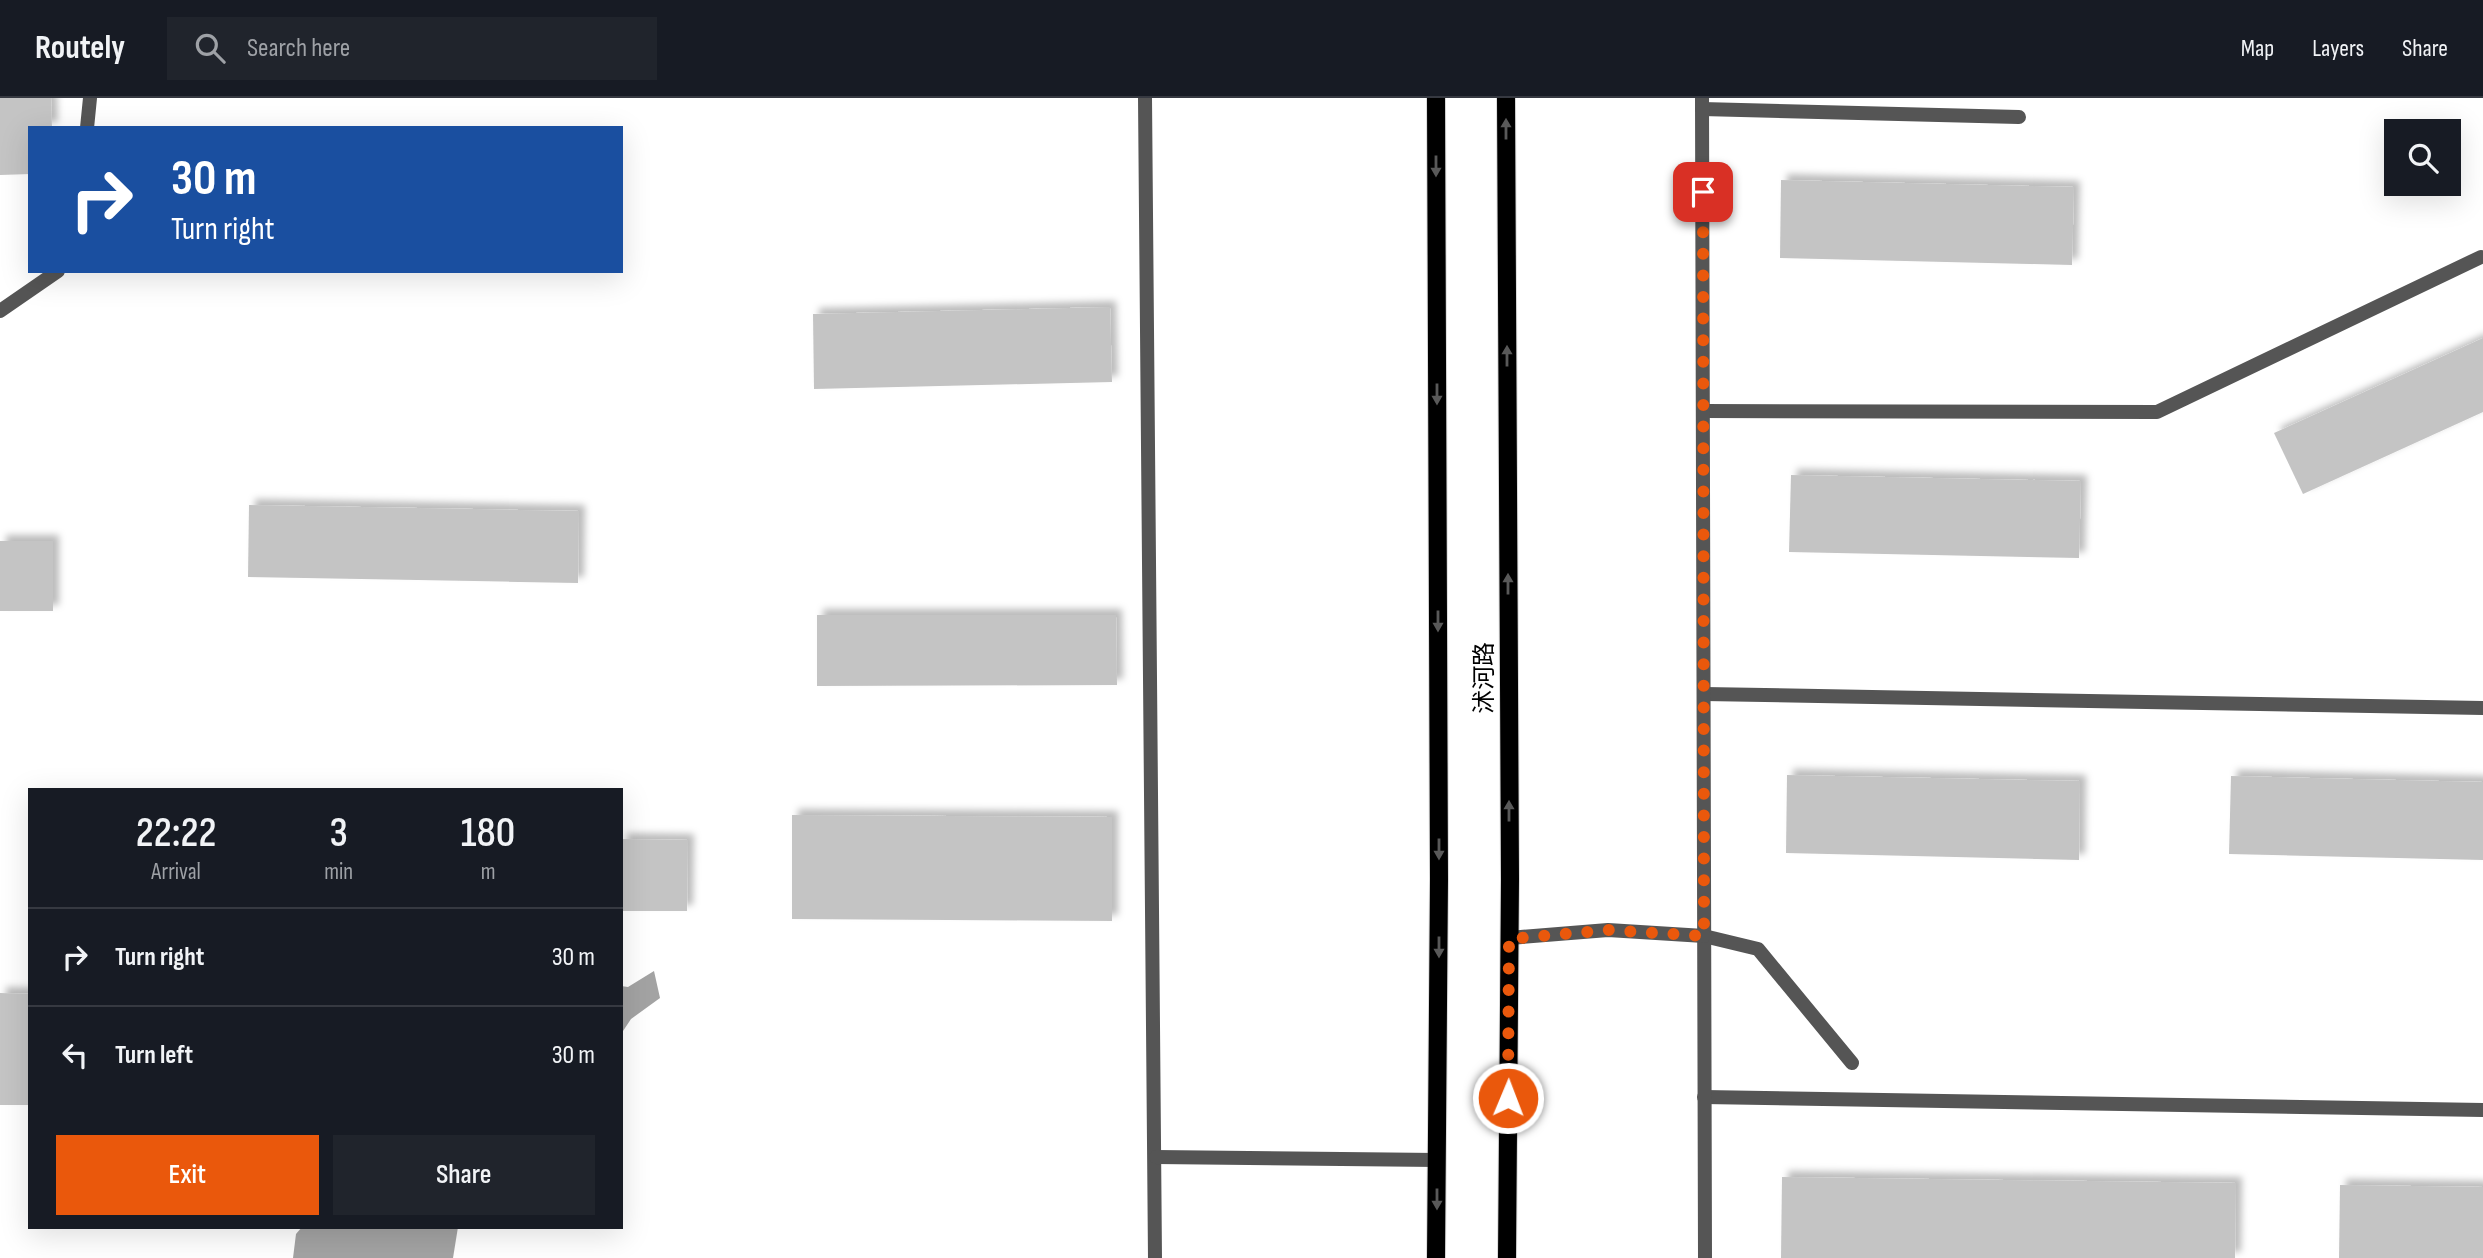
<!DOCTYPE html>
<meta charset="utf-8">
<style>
:root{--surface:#171b24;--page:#20242c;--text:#f1f3f6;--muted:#9ea1a6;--line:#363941;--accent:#ea580c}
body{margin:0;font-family:"Sofia Sans Condensed","Noto Sans SC",sans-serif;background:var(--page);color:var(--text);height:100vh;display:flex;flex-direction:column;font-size:26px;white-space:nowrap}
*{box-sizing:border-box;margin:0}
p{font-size:23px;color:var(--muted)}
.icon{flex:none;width:38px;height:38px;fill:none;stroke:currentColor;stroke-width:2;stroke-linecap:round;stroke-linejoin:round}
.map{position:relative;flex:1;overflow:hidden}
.drawer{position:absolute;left:28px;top:690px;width:595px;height:441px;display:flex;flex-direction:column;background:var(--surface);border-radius:0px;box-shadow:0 7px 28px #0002}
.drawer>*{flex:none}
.top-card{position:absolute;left:28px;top:28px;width:595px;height:147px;border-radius:0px;box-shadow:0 7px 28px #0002;background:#1a4fa0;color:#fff;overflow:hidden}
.buttons{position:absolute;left:2384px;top:21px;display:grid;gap:14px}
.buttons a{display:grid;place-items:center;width:77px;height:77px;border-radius:0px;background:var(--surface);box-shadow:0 7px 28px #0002;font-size:35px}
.pin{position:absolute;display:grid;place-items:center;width:60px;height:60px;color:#fff;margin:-30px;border-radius:14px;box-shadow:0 4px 10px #0006}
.me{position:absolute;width:77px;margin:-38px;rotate:1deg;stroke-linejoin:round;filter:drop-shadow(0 0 5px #0008)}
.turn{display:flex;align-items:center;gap:24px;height:147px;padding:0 28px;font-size:32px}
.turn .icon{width:91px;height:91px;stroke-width:2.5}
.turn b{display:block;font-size:49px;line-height:60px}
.eta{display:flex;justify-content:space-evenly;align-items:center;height:119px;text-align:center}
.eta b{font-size:42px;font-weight:600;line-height:49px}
.cta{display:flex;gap:14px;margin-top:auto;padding:14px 28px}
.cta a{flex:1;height:80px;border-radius:0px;background:var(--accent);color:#fff;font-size:28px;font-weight:600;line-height:80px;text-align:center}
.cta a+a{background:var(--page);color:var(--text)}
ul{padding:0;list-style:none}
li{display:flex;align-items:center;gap:21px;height:98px;padding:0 28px;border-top:2px solid var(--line)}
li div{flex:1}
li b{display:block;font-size:26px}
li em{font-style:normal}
header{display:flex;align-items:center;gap:42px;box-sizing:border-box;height:98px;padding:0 35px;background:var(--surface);border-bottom:2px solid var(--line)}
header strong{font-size:33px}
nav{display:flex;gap:38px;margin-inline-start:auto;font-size:24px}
.search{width:490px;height:63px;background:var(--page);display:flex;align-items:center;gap:18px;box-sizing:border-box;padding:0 24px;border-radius:0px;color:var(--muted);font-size:26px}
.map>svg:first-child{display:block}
</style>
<header>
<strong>Routely</strong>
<div class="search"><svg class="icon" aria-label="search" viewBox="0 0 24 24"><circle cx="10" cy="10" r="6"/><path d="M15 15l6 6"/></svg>Search here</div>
<nav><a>Map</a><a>Layers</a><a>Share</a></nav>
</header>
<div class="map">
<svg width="2483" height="1160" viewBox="0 0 2483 1160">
<defs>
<filter id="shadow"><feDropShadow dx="6" dy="-6" stdDeviation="3.5" flood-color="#0004"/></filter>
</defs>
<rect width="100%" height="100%" fill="#fff"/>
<!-- water -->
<g fill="#a3a3a3">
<path d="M654 873 660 900 631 921 621 936V888L628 889Z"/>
<path d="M302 1129H458L453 1160H293L296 1136Z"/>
</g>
<!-- building -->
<g fill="#c4c4c4" filter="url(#shadow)">
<path d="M0 0H51L52 30H30V76L0 77Z"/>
<path d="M1781 82 2074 89 2072 167 1780 160Z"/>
<path d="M1110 209 1112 284 814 291 813 216Z"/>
<path d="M2483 240V314L2303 396 2274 335Z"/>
<path d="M1791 377 2081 383 2079 460 1789 454Z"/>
<path d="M249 407 579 413 578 485 248 479Z"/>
<rect x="0" y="443" width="53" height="70"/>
<path d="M817 517H1116L1117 587 817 588Z"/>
<path d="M1787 677 2080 683 2079 762 1786 755Z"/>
<path d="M2231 678 2483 684V762L2229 756Z"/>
<path d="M792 717 1112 719V823L792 821Z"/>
<path d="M621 741 688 742 687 813H621Z"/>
<path d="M0 895 30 896V1007H0Z"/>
<path d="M1782 1079 2236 1085 2235 1160H1781Z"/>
<path d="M2340 1087 2483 1089V1160H2339Z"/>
</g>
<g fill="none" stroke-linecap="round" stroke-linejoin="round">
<!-- primary casing -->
<g stroke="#dbdbdb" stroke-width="20">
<g id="primary">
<path d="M1436 0 1439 781 1436 1160"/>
<path d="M1506 0 1510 781 1507 1160"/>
</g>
</g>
<!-- service -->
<g stroke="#555" stroke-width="14">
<path d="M1702 11 2019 19"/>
<path d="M1703 313 2157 314 2481 159"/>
<path d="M1704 596 2483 610"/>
<path d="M1704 838 1758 851 1852 965"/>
<path d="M1704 999 2483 1012"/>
</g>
<!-- minor -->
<g stroke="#555" stroke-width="14">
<path d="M1145 0 1155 1160"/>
<path d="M1702 0 1705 1160"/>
<path d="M87 30 90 0"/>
<path d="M0 213 58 173"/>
<path d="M1509 840 1608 832 1704 838"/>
<path d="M1156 1059 1437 1062"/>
</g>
<!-- primary -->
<use href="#primary" stroke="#000" stroke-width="18"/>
</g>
<!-- one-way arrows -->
<defs><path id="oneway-solid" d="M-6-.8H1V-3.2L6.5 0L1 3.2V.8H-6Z" transform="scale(1.75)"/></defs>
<g fill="#595959">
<use href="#oneway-solid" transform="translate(1506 31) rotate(-90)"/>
<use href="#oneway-solid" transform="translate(1436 68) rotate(90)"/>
<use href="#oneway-solid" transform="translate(1507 258) rotate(-90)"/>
<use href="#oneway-solid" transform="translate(1437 296) rotate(90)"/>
<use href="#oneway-solid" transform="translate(1508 486) rotate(-90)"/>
<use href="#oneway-solid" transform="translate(1438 523) rotate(90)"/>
<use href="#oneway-solid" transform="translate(1509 713) rotate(-90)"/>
<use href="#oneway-solid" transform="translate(1439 751) rotate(90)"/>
<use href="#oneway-solid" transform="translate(1439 849) rotate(90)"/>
<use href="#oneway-solid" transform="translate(1437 1101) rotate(90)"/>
</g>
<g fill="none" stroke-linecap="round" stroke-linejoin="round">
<!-- route -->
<path stroke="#ea580c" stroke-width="12" stroke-dasharray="0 21.6" d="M1508 1000 1509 841 1608 832 1704 838 1703 94"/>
</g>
<g text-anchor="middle" stroke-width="5" stroke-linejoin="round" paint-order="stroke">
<!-- street labels -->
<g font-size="24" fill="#000" stroke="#fff">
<text transform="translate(1484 580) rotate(-90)" y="8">沭河路</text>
</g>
</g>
</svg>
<div class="buttons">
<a><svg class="icon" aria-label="search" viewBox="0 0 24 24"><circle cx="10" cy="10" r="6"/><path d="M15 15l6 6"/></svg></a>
</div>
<div class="pin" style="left:1703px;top:94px;background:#d93025"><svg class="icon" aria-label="arrive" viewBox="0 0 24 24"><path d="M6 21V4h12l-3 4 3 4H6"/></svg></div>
<svg class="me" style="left:1508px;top:1000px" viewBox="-20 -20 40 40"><circle r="17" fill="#ea580c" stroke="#fff" stroke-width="3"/><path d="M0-11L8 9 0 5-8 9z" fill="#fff"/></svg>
<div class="top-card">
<div class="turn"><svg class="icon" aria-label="right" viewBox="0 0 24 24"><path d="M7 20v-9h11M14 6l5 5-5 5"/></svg><div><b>30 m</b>Turn right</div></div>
</div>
<section class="drawer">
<div class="eta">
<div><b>22:22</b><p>Arrival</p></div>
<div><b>3</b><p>min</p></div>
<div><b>180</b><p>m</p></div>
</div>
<ul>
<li><svg class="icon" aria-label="right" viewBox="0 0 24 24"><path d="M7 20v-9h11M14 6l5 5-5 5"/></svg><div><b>Turn right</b></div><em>30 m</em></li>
<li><svg class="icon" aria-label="left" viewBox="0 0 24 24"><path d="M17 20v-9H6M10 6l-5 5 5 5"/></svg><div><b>Turn left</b></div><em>30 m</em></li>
</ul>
<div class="cta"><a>Exit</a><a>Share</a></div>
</section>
</div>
